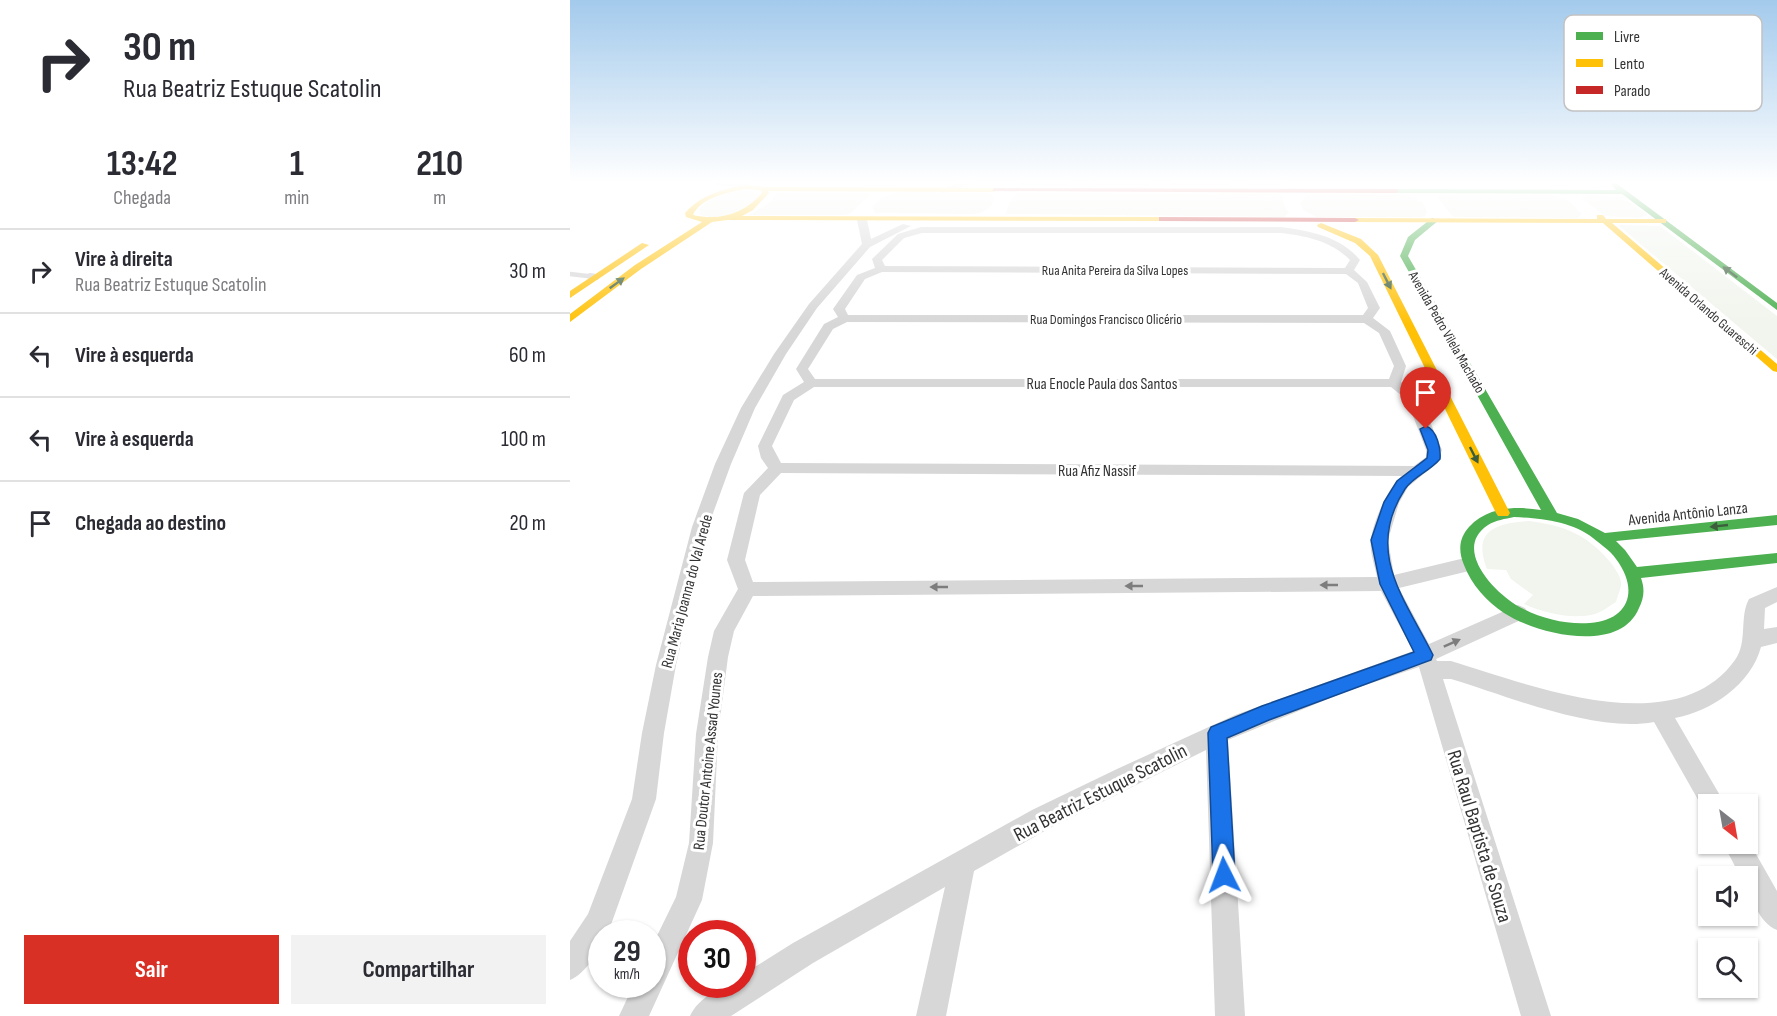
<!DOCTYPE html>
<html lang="pt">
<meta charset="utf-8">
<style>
:root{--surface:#fff;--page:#f2f2f3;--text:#2b2b33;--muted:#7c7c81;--line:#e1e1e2;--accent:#d93025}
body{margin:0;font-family:"Sofia Sans Condensed",sans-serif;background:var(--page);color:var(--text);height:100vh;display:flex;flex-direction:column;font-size:22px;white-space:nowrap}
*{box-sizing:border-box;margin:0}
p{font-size:20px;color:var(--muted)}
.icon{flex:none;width:33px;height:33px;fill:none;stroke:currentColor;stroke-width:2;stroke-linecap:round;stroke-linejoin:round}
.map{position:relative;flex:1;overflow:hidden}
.drawer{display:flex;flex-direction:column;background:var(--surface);width:570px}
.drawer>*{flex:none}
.top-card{background:#fff;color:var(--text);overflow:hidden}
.needle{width:39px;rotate:149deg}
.controls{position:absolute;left:1128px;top:794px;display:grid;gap:12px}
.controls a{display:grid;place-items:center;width:60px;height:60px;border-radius:0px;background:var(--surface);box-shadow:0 2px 4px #0004;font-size:30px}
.speed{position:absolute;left:18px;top:920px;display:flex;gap:12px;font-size:30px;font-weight:700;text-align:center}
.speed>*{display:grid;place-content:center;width:78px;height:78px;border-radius:50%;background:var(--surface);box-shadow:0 2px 4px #0004;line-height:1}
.speed small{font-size:15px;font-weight:400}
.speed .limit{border:9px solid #d22;background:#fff;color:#111}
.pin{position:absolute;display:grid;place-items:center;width:51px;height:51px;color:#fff;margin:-62px -26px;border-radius:50% 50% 50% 0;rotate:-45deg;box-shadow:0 0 6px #0007}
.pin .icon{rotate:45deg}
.me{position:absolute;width:66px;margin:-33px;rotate:357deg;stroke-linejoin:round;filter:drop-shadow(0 0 4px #0008)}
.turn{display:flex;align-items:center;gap:21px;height:126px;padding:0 24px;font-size:27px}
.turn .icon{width:78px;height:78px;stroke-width:2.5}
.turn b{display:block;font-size:42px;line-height:51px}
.eta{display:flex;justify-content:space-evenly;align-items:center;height:102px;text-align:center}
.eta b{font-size:36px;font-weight:700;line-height:42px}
.action{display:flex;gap:12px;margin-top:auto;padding:12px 24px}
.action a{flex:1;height:69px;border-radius:0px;background:var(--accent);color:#fff;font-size:24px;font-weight:700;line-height:69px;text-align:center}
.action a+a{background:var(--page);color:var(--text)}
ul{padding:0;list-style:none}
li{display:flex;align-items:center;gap:18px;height:84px;padding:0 24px;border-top:2px solid var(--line)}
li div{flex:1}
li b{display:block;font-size:22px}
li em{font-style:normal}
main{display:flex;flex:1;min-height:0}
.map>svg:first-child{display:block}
</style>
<main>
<section class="drawer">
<div class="top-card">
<div class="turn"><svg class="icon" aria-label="right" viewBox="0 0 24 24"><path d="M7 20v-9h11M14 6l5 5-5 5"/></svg><div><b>30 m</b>Rua Beatriz Estuque Scatolin</div></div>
</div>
<div class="eta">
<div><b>13:42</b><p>Chegada</p></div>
<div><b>1</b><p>min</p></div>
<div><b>210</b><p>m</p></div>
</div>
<ul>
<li><svg class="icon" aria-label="right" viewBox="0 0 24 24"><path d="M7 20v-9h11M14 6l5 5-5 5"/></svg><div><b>Vire à direita</b><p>Rua Beatriz Estuque Scatolin</p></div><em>30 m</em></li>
<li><svg class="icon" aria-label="left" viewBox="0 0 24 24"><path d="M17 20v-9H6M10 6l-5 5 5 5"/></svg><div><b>Vire à esquerda</b></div><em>60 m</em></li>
<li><svg class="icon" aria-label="left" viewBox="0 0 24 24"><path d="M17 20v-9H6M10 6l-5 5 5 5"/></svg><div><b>Vire à esquerda</b></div><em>100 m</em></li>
<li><svg class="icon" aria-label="arrive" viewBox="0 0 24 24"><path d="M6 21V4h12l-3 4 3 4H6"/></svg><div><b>Chegada ao destino</b></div><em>20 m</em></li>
</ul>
<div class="action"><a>Sair</a><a>Compartilhar</a></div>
</section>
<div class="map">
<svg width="1207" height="1016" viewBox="0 0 1207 1016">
<rect width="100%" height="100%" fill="#fff"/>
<!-- green -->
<g fill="#f1f5ed">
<path d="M171 191H180L189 195C180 211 145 223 129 214L130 208C141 197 156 194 171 191Z"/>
<path d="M328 192 415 193 423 195C425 208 414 213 403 214L305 213 302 207 311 198Z"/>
<path d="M207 193H297L300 195C291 201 286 211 277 215H179L199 203Z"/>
<path d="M448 193 708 194 713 195V202L719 213 714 217 435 214 443 196Z"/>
<path d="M739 195H838L852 202 857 211 855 216 851 217H746L733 210 730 202Z"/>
<path d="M873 195H983L998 200 1012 214 1008 218 883 217 867 197Z"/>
<path d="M1017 195 1052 197 1078 215 1068 218 1035 216 1013 199Z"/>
<path d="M1048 225 1090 226 1207 316V359Z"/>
<path d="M959 521C995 526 1017 534 1041 563 1045 569 1051 576 1051 584 1051 589 1047 597 1046 602 1039 606 1032 612 1025 614 1002 620 974 613 954 604L963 595 941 579 936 570 917 569C902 531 925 523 959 521Z"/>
</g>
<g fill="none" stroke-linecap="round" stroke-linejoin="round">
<!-- lane-far1 -->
<g stroke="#d7d7d7" stroke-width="4.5">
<path d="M147 183 177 185"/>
<path d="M0 274 26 277"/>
</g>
<!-- lane -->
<path stroke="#d7d7d7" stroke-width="6" d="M20 276 26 277"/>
<!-- street -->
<g fill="#d7d7d7" fill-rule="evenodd">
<path d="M389 183H402L373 193 369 190Z"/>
<path d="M449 183H500L496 185H453Z"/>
<path d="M523 183H583L579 185H527Z"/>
<path d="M598 183H662L658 185H602Z"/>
<path d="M676 183H714L710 185H680Z"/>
<path d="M292 217 297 220 301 239 333 224 341 226 300 247 247 308 216 354 185 408 161 464 138 527 106 665 94 733 86 799 38 933H32C32 950 15 974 0 980V941L18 914 62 799 72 733 86 665 122 527 145 464 171 408 204 354 239 304 292 244 287 220Z"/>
<path d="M351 227H711C740 231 770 236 790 260L784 270 797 282 810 308 803 318 820 331 836 366 831 382 850 398 872 450 868 462 838 487 829 503 818 540 824 575 899 557 905 559 908 564 905 569 899 571 829 588 859 644 948 605 955 608 958 613 955 618 866 659 867 661H881C958 684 1105 744 1165 660 1178 642 1169 617 1179 599L1207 587V602L1195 608 1194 629 1207 627V643L1191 647C1181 684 1142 711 1105 718L1155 804H1138V814L1135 812 1084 722C1025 733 938 696 881 679H873L981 1016H951L849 667 775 692 658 740 675 1016H645L636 750 480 828 404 871 376 1016H346L375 887 243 963 161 1016H120C128 998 153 984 172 984V975L223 943 462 810 547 769 665 715 843 651 811 591 183 596 164 631 158 657 148 734 143 843 132 900 79 1016H49L64 984H82V946L106 897 119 843 126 734 138 657 144 631 168 589 157 560 174 493 198 468 191 458 188 446 213 395 234 382 226 369 254 324 268 317 263 309 287 275 305 268 302 259 328 234ZM352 233H711C737 236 761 241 780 260L775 268 315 266 312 260 334 238ZM312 272 776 274 788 283 798 308 793 315H278L275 309 295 279ZM277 322 794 323 809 333 824 366 819 379H245L238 369 263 329ZM244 387H821L837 400 856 450V457L844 466 211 463 202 446 224 400ZM211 473 832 476C818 487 803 522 801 539 799 551 805 566 807 577L183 582 175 560 190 495Z"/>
<path d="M1178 840 1207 891V930C1189 923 1178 895 1178 876H1170L1153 843H1178Z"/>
</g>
<!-- fast -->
<g fill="#4caf50" fill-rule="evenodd">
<path d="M1040 183H1046L1207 303V310L1052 194 826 193 823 191 826 189 1046 190Z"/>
<path d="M862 218 869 220 845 240 838 256 987 513 1008 519 1035 533 1207 515V525L1046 541 1055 550 1067 567 1207 553V563L1071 578C1075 589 1074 598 1069 608 1050 655 966 634 934 613 917 602 901 584 894 565 888 551 889 538 899 527 917 507 946 506 971 510L830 256 838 237ZM944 517C969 518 1002 521 1023 538 1030 544 1040 550 1046 559 1069 589 1060 620 1020 623 995 625 968 618 946 605 922 590 883 548 918 525 926 520 935 519 944 517Z"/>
</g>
<!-- slow -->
<g fill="#ffc107" fill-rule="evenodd">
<path d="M176 185 195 187 424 188 427 190 424 192 198 191 199 193 183 210 172 216 592 217 596 219 592 221 157 220 142 222 71 269 0 322V314L65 265 132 222 116 217 115 213C131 195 153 189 176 185ZM176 189 190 190 192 193C174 214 150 221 123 215 130 198 159 192 176 189Z"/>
<path d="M1027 215H1033L1036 219H1096V223H1042L1207 364V372L1203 371 1033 223 785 222 781 220 785 218 1027 219Z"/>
<path d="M751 223 791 239 808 255 940 513 938 516H928L926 513 800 256 785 243 748 227 747 225Z"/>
<path d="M72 243 79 245 0 298V291Z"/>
</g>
<!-- jam -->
<g fill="#c62828" fill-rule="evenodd">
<path d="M424 188 826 189 829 191 826 193 422 191Z"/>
<path d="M592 217 785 218 789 220 785 222 589 221V217Z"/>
</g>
</g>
<!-- one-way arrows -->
<defs><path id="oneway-solid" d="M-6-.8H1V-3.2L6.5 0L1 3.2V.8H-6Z" transform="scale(1.5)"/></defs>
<g fill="#3c5e3d">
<use href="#oneway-solid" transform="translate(1160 272) rotate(-143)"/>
<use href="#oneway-solid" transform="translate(817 281) rotate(63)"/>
<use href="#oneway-solid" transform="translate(47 283) rotate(-36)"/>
<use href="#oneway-solid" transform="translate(904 455) rotate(63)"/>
<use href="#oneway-solid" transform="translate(1149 526) rotate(174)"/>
</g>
<g fill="#7d7d7d">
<use href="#oneway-solid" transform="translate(759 585) rotate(180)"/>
<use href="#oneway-solid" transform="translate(564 586) rotate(180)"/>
<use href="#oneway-solid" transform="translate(369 587) rotate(180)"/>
<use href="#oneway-solid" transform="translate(882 643) rotate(-24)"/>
</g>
<!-- sky -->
<linearGradient id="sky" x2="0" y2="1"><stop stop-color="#a3caec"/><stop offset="0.56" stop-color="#fff"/><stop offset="1" stop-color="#fff" stop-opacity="0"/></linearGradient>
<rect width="1207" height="325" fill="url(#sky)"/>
<!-- route -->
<path fill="#1a73e8" stroke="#114b97" stroke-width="1.5" d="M856 426C867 430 871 449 870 459 860 471 843 477 835 489 794 552 835 599 863 655L861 660 699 720 657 738 665 875 661 882 654 885 646 882 643 875 638 733 641 727 692 706 844 652 810 584 801 540 814 502 827 481 857 458 858 450 850 429Z"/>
<g text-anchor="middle" stroke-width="6" stroke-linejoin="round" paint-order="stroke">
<!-- far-street labels -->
<g font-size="14" fill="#333" stroke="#fff">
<text x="545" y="275">Rua Anita Pereira da Silva Lopes</text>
<text transform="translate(1139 311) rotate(41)" y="5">Avenida Orlando Guareschi</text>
<text x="536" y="324">Rua Domingos Francisco Olicério</text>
<text transform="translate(877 332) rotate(60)" y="5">Avenida Pedro Vilela Machado</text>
</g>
<!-- street labels -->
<g font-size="16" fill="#333" stroke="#fff">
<text x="532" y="389">Rua Enocle Paula dos Santos</text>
<text x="527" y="476">Rua Afiz Nassif</text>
<text transform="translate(1118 513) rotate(-6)" y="6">Avenida Antônio Lanza</text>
<text transform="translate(116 591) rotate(-75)" y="6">Rua Maria Joanna do Val Arede</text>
<text transform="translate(137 761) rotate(-84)" y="6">Rua Doutor Antoine Assad Younes</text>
</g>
<!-- near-street labels -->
<g font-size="20" fill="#333" stroke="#fff">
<text transform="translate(530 792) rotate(-27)" y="7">Rua Beatriz Estuque Scatolin</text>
<text transform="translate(910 836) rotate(73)" y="7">Rua Raul Baptista de Souza</text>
</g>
</g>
<!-- legend -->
<rect x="994" y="15" width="198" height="96" rx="9" fill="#fff" stroke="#c2c2c2" stroke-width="1.5"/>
<rect x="1006" y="32" width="27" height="8" fill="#4caf50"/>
<rect x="1006" y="59" width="27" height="8" fill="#ffc107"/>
<rect x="1006" y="86" width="27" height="8" fill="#c62828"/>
<g font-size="16" fill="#333">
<text x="1044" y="42">Livre</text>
<text x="1044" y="69">Lento</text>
<text x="1044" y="96">Parado</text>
</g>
</svg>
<div class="controls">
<a><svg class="needle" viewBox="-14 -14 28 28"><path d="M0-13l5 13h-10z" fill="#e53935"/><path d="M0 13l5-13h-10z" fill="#7c7c81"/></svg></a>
<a><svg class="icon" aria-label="sound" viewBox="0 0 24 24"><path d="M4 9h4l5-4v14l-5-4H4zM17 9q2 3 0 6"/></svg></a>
<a><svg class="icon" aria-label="search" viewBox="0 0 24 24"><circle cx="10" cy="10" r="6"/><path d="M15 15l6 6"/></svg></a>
</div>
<div class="speed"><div>29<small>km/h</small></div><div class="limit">30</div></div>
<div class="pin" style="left:856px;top:429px;background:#d93025"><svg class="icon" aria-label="arrive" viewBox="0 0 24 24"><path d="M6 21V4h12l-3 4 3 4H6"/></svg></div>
<svg class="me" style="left:654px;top:875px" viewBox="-20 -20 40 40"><path d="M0-17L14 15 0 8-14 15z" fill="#1a73e8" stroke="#fff" stroke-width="4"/></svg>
</div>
</main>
